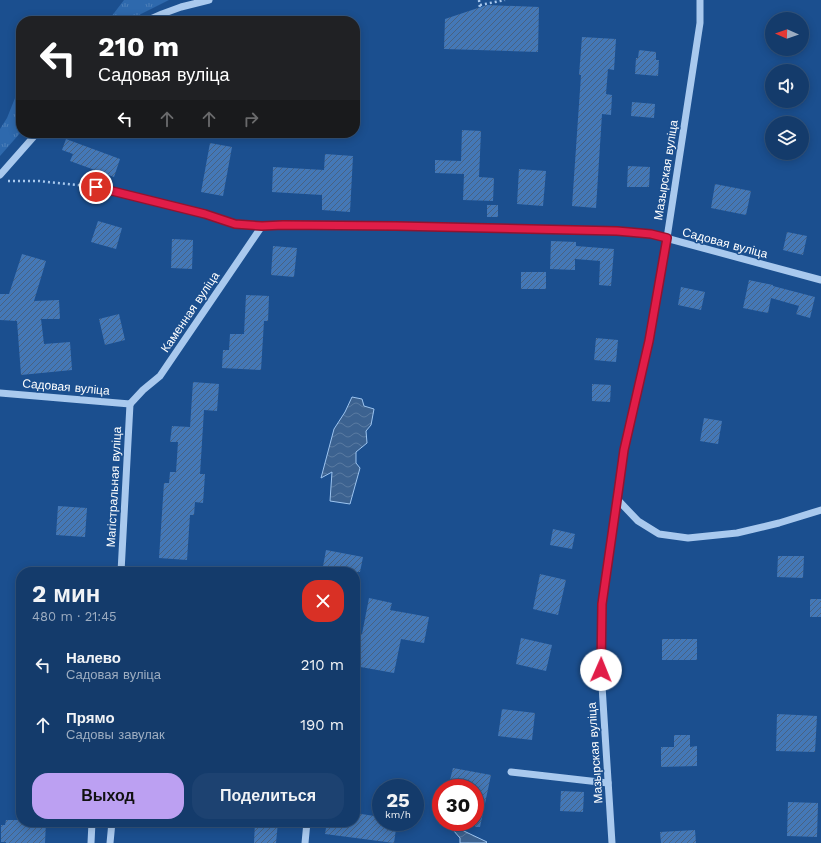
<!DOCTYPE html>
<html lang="ru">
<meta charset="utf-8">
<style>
:root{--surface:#143b6b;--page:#1d4271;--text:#f1f3f6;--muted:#9dadc1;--line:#33557e;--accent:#bca0f2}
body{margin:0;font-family:"Work Sans",sans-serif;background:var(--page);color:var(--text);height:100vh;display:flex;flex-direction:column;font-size:15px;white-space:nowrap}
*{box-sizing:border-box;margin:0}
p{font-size:13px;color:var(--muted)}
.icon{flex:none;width:22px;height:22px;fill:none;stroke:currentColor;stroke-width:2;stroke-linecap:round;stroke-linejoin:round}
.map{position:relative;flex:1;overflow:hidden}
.side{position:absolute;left:16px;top:567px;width:344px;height:260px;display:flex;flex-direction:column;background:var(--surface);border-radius:16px;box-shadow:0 2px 10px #0003,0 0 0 1px var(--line)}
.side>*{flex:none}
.top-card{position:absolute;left:16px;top:16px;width:344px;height:122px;border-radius:16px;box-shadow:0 2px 10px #0003,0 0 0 1px var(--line);background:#202124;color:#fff;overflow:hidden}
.needle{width:26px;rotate:272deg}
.buttons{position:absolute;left:765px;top:12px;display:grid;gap:8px}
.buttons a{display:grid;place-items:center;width:44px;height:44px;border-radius:50%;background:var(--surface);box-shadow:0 2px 10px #0003,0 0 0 1px var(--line);font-size:20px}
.speed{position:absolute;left:372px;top:779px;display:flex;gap:8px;font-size:20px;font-weight:700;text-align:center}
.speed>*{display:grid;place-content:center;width:52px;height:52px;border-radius:50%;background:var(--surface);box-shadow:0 2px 10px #0003,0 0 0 1px var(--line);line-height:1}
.speed small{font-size:10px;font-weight:400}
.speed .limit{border:6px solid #d22;background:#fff;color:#111}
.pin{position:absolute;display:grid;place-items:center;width:34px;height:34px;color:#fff;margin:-17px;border:2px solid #fff;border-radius:50%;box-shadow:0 1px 4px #0007}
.me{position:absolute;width:44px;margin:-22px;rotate:1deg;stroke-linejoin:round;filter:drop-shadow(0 0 3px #0008)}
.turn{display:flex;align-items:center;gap:14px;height:84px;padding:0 16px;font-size:18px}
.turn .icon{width:52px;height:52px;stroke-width:2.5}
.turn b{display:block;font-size:28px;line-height:34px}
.lanes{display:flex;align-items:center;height:38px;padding:0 16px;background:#0003;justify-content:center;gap:20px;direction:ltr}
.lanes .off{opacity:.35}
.round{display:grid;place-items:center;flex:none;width:42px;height:42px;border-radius:16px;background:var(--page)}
.headline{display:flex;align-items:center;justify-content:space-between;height:68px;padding:0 16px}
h1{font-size:24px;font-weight:700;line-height:30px}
.primary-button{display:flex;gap:8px;margin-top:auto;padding:8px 16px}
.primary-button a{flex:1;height:46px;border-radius:16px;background:var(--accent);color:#111;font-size:16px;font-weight:700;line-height:46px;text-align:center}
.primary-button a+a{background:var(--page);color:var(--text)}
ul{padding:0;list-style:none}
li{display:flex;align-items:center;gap:12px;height:60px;padding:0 16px}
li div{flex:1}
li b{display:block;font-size:15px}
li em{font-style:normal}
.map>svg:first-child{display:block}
</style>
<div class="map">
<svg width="821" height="843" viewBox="0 0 821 843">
<defs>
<pattern id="grass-tufts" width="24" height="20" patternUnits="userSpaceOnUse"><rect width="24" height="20" fill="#2e69ad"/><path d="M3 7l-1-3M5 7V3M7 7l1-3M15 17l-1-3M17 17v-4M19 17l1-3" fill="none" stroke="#4d80b9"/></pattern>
<pattern id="water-waves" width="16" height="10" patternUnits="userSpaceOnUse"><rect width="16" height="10" fill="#3c6290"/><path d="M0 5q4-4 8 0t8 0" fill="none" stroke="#597aa1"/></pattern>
<pattern id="building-hatch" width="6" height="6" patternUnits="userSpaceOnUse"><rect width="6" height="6" fill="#4478b7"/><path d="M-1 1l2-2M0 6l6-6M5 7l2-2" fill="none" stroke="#486282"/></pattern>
</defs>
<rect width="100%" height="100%" fill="#1b4f8f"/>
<!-- grass -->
<g fill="url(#grass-tufts)">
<path d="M124 0H169L137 16 130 21H108Z"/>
<path d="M21 83V132L0 156V129L7 118Z"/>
</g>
<!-- water -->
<g fill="url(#water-waves)" stroke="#9cc4f0">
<path d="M352 397 362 399 364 406 374 409 371 425 366 431 367 443 356 452V463L360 468 350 504 330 501 332 472 321 478 334 429 345 412Z"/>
<path d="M447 823 487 842 486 843H460V838Z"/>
</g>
<!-- building -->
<g fill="url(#building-hatch)">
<path d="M487 5 539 7 538 52 444 49 445 19Z"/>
<path d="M582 37 616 39 614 70 608 69 606 94 612 95 611 115 602 114 596 208 572 206 581 75H579Z"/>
<path d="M639 50 656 52V60H659L658 76 635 74 636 58H638Z"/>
<path d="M632 102 655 104 654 118 631 116Z"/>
<path d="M462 130 481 131 479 177 494 178 493 201 463 200 464 174 435 173V160L461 161Z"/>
<path d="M66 139 120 159 114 177 70 161 73 154 62 150Z"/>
<path d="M210 143 232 147 223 196 201 192Z"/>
<path d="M325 154 353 156 350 212 322 210V195L272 192 273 167 324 170Z"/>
<path d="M628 166 650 167 649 187H627Z"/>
<path d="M519 169 546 171 543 206 517 204Z"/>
<path d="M715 184 751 191 746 215 711 208Z"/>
<rect x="487" y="205" width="11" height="12"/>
<path d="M98 221 122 228 116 249 91 242Z"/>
<path d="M787 232 807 236 803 255 783 250Z"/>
<path d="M172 239 193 240 192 269 171 268Z"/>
<path d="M551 241 576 242V246L614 249 611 286 599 285 600 261 575 259V270L550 269Z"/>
<path d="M273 246 297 248 294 277 271 275Z"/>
<path d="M22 254 46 261 34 301 59 300 60 319H41L44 344 70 342 72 370 21 375 17 321 0 320V294H9Z"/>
<rect x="521" y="272" width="25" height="17"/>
<path d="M749 280 773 285V286L815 297 810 318 796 314 799 306 771 298 768 313 743 308Z"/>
<path d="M681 287 705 292 701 310 678 305Z"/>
<path d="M246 295 269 296 268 321H264L261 370 222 368 223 350H229L230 334H244Z"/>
<path d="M119 314 125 340 105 345 99 319Z"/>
<path d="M596 338 618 340 616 362 594 360Z"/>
<path d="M193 382 219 384 217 411 204 410 200 474H205L203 503 195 502 194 515H190L187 560 159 558 164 483H169L170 472H176L178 442H170L172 426 190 427Z"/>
<path d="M592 384 611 385 610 402 592 401Z"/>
<path d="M704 418 722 421 718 444 700 441Z"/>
<path d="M58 506 87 508 85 537 56 535Z"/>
<path d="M553 529 575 534 572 549 550 545Z"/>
<path d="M326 550 363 557 360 572H322Z"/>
<path d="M778 556H804L803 578 777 577Z"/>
<path d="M540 574 566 580 558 615 533 609Z"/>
<path d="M369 598 392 603 390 610 429 617 424 643 401 639 394 673 355 666V633L362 634Z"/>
<rect x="810" y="599" width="11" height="18"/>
<path d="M521 638 552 645 546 671 516 664Z"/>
<rect x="662" y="639" width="35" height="21"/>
<path d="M502 709 535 713 532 740 498 736Z"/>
<path d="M777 714 817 716 815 752 776 751Z"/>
<path d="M674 735H690V747L697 746V766L661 767V747H674Z"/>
<path d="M453 768 491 775 480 827H475V788H448Z"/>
<path d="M561 791 584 792 583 812 560 811Z"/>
<path d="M788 802 818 803 817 837 787 836Z"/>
<path d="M355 813 381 817V822H397L394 843 325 834 327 822H355Z"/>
<path d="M6 820H21V822H46L45 843H6V842H1V825H5Z"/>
<path d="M255 822H278L276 843H254Z"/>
<path d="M695 830 696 843H661L660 832Z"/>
</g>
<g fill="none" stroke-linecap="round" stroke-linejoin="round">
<!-- path -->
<g stroke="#a9c9ee" stroke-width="2.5" stroke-dasharray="2 3" stroke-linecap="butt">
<path d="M479 0 480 8"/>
<path d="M480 5 505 0"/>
<path d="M8 181H39L87 186"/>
</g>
<!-- minor -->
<g stroke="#a9c9ee" stroke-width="7">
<path d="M146 21 162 14 181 7 209 0"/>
<path d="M0 175 37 133"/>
<path d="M96 187 205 214 235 224 262 226 274 225H292L396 226 617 231 651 234 821 280"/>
<path d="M0 393 130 404"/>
<path d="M130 404 143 390 160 376 262 226"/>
<path d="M617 499 638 521 659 534 688 538 737 533 779 523 821 510"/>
<path d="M121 572 130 404"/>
<path d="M511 772 608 783"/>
<path d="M91 843 92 822"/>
<path d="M110 843 112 822"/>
<path d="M305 843 307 822"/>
<path d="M612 843 601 670 602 604 624 450 649 341 667 238 700 23V0"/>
</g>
</g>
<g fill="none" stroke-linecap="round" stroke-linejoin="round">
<!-- route casing -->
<g stroke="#92132f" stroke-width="10">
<path id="route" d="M96 187 205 214 235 224 262 226 283 225 396 226 617 231 651 234 667 238 649 341 624 450 619 486 602 604 601 670"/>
</g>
<!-- route -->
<use href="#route" stroke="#e11d48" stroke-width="7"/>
</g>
<g text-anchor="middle" stroke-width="3" stroke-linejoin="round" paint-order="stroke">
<!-- street labels -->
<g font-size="12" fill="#fff" stroke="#1b4f8f">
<text transform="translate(666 170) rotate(-81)" y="4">Мазырская вуліца</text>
<text transform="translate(725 243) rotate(15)" y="4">Садовая вуліца</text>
<text transform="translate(190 312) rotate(-56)" y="4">Каменная вуліца</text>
<text transform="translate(66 387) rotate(5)" y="4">Садовая вуліца</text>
<text transform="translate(114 487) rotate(-87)" y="4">Магістральная вуліца</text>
<text transform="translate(595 753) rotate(-94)" y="4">Мазырская вуліца</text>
</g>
</g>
</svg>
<div class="buttons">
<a><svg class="needle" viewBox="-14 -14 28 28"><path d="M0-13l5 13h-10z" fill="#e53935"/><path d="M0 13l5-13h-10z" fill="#9dadc1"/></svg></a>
<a><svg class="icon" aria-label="sound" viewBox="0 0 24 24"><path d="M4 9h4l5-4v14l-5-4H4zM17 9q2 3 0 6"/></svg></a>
<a><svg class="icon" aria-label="layers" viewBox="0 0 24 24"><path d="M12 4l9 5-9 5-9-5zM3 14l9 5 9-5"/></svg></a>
</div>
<div class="speed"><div>25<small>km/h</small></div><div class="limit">30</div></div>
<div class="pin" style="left:96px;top:187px;background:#d93025"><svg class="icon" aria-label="arrive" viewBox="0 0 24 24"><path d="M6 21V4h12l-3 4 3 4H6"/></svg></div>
<svg class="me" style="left:601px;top:670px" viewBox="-20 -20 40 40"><circle r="19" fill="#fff"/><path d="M0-13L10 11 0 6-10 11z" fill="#e11d48"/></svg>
<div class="top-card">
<div class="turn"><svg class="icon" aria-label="left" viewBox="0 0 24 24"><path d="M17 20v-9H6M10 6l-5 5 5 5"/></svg><div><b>210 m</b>Садовая вуліца</div></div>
<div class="lanes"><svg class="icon" aria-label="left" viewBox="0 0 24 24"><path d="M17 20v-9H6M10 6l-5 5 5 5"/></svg><svg class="icon off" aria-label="ahead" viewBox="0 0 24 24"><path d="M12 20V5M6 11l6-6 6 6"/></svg><svg class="icon off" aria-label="ahead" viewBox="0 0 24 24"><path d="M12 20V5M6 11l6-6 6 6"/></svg><svg class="icon off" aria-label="right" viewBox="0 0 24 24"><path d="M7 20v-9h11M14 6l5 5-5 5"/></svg></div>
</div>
<section class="side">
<div class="headline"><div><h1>2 мин</h1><p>480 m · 21:45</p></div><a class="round" style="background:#d93025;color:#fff"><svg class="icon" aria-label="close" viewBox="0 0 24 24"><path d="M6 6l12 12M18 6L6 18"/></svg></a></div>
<ul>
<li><svg class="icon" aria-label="left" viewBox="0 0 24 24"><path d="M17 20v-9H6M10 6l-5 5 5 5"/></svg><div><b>Налево</b><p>Садовая вуліца</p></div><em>210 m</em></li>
<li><svg class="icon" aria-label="ahead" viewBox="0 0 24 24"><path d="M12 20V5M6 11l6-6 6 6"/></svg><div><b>Прямо</b><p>Садовы завулак</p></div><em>190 m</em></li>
</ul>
<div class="primary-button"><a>Выход</a><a>Поделиться</a></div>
</section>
</div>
